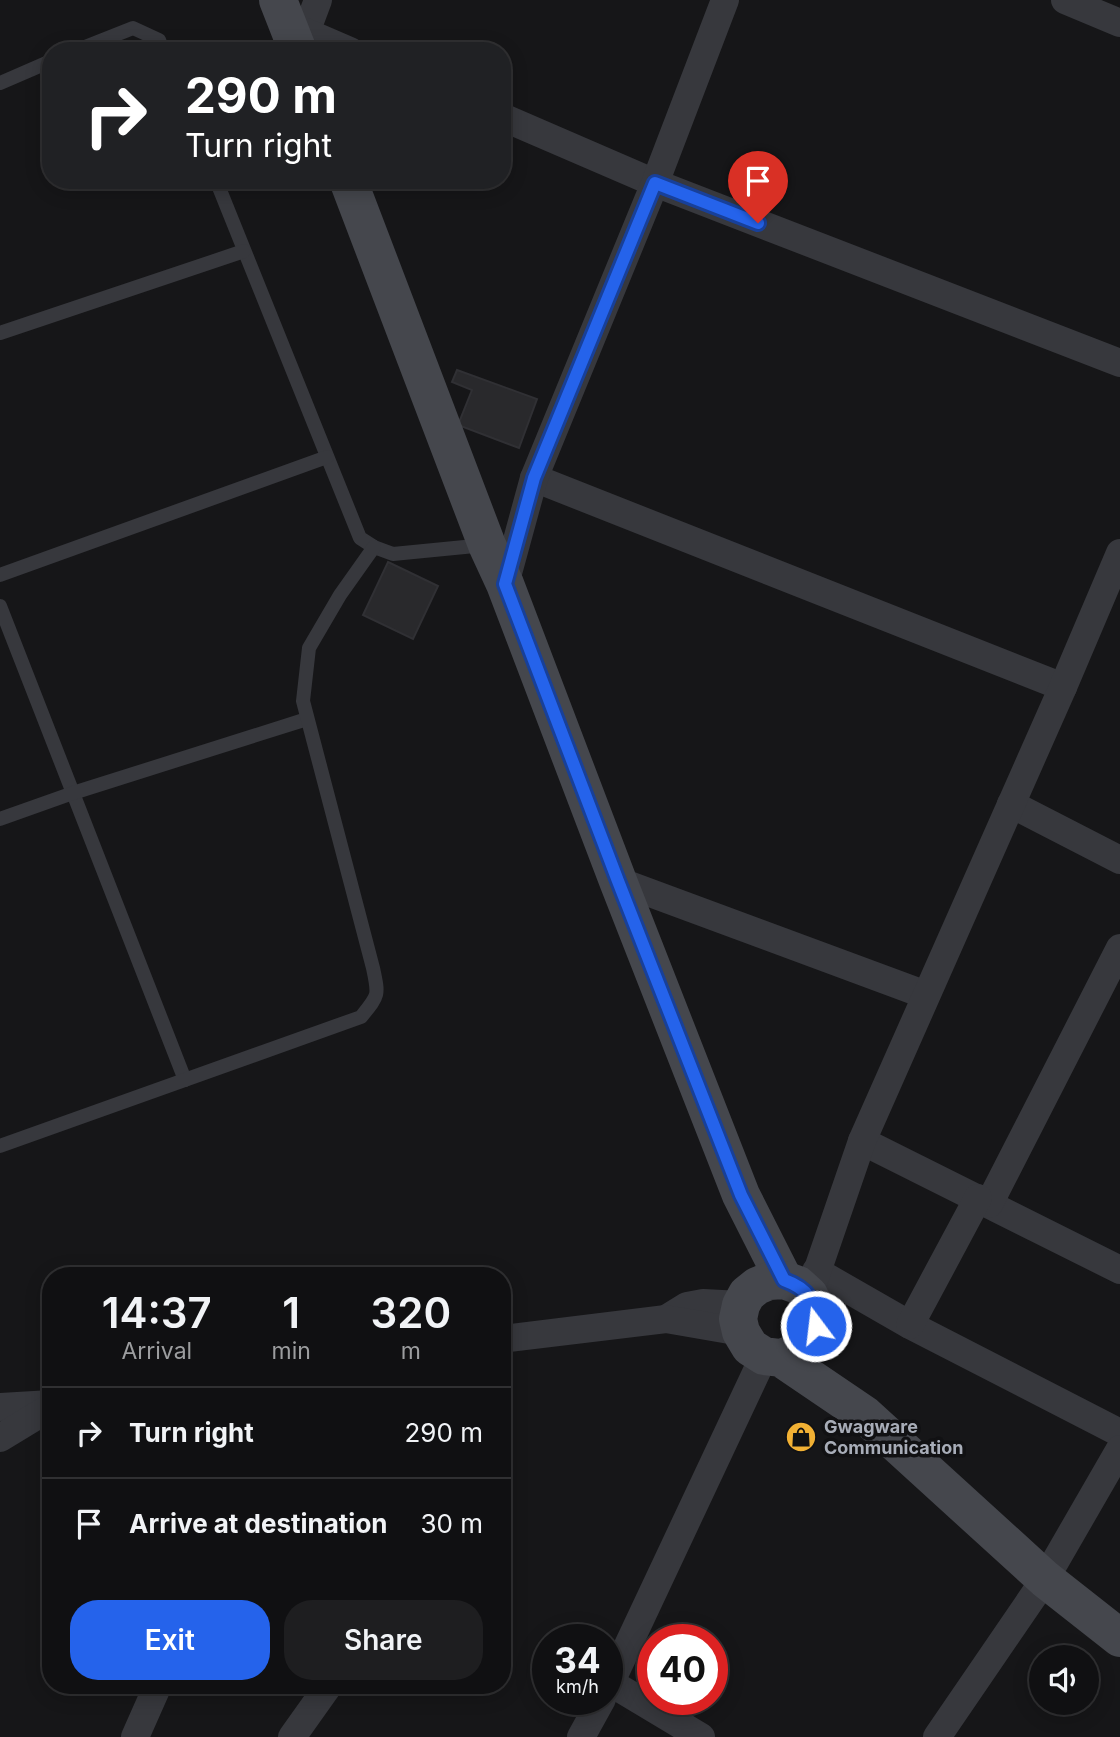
<!DOCTYPE html>
<style>
:root{--surface:#101012;--page:#1e1e20;--text:#f1f3f6;--muted:#9c9d9f;--line:#303032;--accent:#2563eb}
body{margin:0;font-family:Inter,sans-serif;background:var(--page);color:var(--text);height:100vh;display:flex;flex-direction:column;font-size:26px;white-space:nowrap}
*{box-sizing:border-box;margin:0}
p{font-size:23px;color:var(--muted)}
.icon{flex:none;width:38px;height:38px;fill:none;stroke:currentColor;stroke-width:2;stroke-linecap:round;stroke-linejoin:round}
.map{position:relative;flex:1;overflow:hidden}
.details{position:absolute;left:42px;top:1267px;width:469px;height:427px;display:flex;flex-direction:column;background:var(--surface);border-radius:28px;box-shadow:0 4px 18px #0003,0 0 0 2px var(--line)}
.details>*{flex:none}
.hud{position:absolute;left:42px;top:42px;width:469px;height:147px;border-radius:28px;box-shadow:0 4px 18px #0003,0 0 0 2px var(--line);background:#202124;color:#fff;overflow:hidden}
.buttons{position:absolute;left:1029px;top:1645px;display:grid;gap:14px}
.buttons a{display:grid;place-items:center;width:70px;height:70px;border-radius:50%;background:var(--surface);box-shadow:0 4px 18px #0003,0 0 0 2px var(--line);font-size:35px}
.speed{position:absolute;left:532px;top:1624px;display:flex;gap:14px;font-size:35px;font-weight:700;text-align:center}
.speed>*{display:grid;place-content:center;width:91px;height:91px;border-radius:50%;background:var(--surface);box-shadow:0 4px 18px #0003,0 0 0 2px var(--line);line-height:1}
.speed small{font-size:18px;font-weight:400}
.speed .limit{border:10px solid #d22;background:#fff;color:#111}
.pin{position:absolute;display:grid;place-items:center;width:60px;height:60px;color:#fff;margin:-72px -30px;border-radius:50% 50% 50% 0;rotate:-45deg;box-shadow:0 0 7px #0007}
.pin .icon{rotate:45deg}
.me{position:absolute;width:77px;margin:-38px;rotate:345deg;stroke-linejoin:round;filter:drop-shadow(0 0 5px #0008)}
.turn{display:flex;align-items:center;gap:24px;height:147px;padding:0 28px;font-size:32px}
.turn .icon{width:91px;height:91px;stroke-width:2.5}
.turn b{display:block;font-size:49px;line-height:60px}
.eta{display:flex;justify-content:space-evenly;align-items:center;height:119px;text-align:center}
.eta b{font-size:42px;font-weight:600;line-height:49px}
.primary-button{display:flex;gap:14px;margin-top:auto;padding:14px 28px}
.primary-button a{flex:1;height:80px;border-radius:28px;background:var(--accent);color:#fff;font-size:28px;font-weight:600;line-height:80px;text-align:center}
.primary-button a+a{background:var(--page);color:var(--text)}
ul{padding:0;list-style:none}
li{display:flex;align-items:center;gap:21px;height:91px;padding:0 28px;border-top:2px solid var(--line)}
li div{flex:1}
li b{display:block;font-size:26px}
li em{font-style:normal}
.map>svg:first-child{display:block}
</style>
<div class="map">
<svg width="1120" height="1737" viewBox="0 0 1120 1737">
<rect width="100%" height="100%" fill="#161618"/>
<!-- building -->
<g fill="#29292c" stroke="#303034" stroke-width="2">
<path d="M457 370 537 399 519 448 458 425 472 390 452 382Z"/>
<path d="M388 562 438 586 413 639 363 615Z"/>
</g>
<g fill="none" stroke-linecap="round" stroke-linejoin="round">
<!-- lane -->
<g stroke="#37383d" stroke-width="14">
<path d="M75 51 133 28 159 40 163 51"/>
<path d="M0 83 51 61"/>
<path d="M216 180 360 538 374 547 393 554 485 545"/>
<path d="M0 333 244 251"/>
<path d="M0 575 327 457"/>
<path d="M0 606 185 1080"/>
<path d="M0 819 73 793 307 719"/>
<path d="M0 1146 361 1017C379 995 379 996 373 968L303 701 309 648 340 595 374 547"/>
</g>
<!-- street -->
<g stroke="#37383d" stroke-width="28">
<path d="M1065 0 1120 23"/>
<path d="M306 32 318 0"/>
<path d="M304 51 306 32 350 51"/>
<path d="M502 117 655 183 1120 363"/>
<path d="M534 478 1063 687"/>
<path d="M505 584 534 478 655 183 725 0"/>
<path d="M1011 804 1120 860"/>
<path d="M618 881 926 995"/>
<path d="M862 1141 1120 1270"/>
<path d="M989 1204 1120 948"/>
<path d="M816 1271 910 1325 1120 1433"/>
<path d="M809 1295 862 1141 1063 687 1120 553"/>
<path d="M666 1319 687 1306 703 1303 741 1305"/>
<path d="M910 1325 978 1198"/>
<path d="M502 1339 666 1319 741 1332"/>
<path d="M0 1407 51 1404"/>
<path d="M0 1438 51 1407"/>
<path d="M611 1683 701 1737"/>
<path d="M607 1690 764 1356"/>
<path d="M135 1737 158 1685"/>
<path d="M292 1737 329 1685"/>
<path d="M581 1737 602 1699"/>
<path d="M937 1737 1045 1579 1120 1449"/>
</g>
<!-- secondary -->
<g stroke="#45474d" stroke-width="38">
<path d="M278 0 298 51"/>
<path d="M348 180 487 545 505 584 618 881 741 1195 784 1280"/>
<path d="M781 1358 797 1352 809 1341 816 1326V1310L809 1295 798 1285 784 1280 769 1281 757 1286 747 1294 741 1305 738 1319 741 1332 750 1347 764 1356 781 1358 865 1415 1045 1579 1120 1638"/>
</g>
</g>
<g fill="none" stroke-linecap="round" stroke-linejoin="round">
<!-- route casing -->
<g stroke="#184099" stroke-width="18">
<path id="route" d="M758 223 655 183 534 478 505 584 618 881 741 1195 784 1280C809 1289 815 1301 816 1326"/>
</g>
<!-- route -->
<use href="#route" stroke="#2563eb" stroke-width="12"/>
</g>
<!-- icons -->
<defs>
<g id="shop-disc" transform="scale(1.575)"><circle r="9.5" fill="#f2b134" stroke="#111113"/><path d="M-5-2.5h2.3a2.7 3.5 0 0 1 5.4 0H5L5.5 6h-11ZM-1.5-2.5h3a1.5 2.3 0 0 0-3 0Z" fill="#111"/></g>
</defs>
<g fill-rule="evenodd">
<use href="#shop-disc" x="801" y="1437"/>
</g>
<g text-anchor="middle" stroke-width="7" stroke-linejoin="round" paint-order="stroke">
<!-- poi labels -->
<g font-size="18" font-weight="bold" fill="#a8adb8" stroke="#111113" text-anchor="start">
<text x="824" y="1433">Gwagware<tspan x="824" dy="21">Communication</tspan></text>
</g>
</g>
</svg>
<div class="buttons">
<a><svg class="icon" aria-label="sound" viewBox="0 0 24 24"><path d="M4 9h4l5-4v14l-5-4H4zM17 9q2 3 0 6"/></svg></a>
</div>
<div class="speed"><div>34<small>km/h</small></div><div class="limit">40</div></div>
<div class="pin" style="left:758px;top:223px;background:#d93025"><svg class="icon" aria-label="arrive" viewBox="0 0 24 24"><path d="M6 21V4h12l-3 4 3 4H6"/></svg></div>
<svg class="me" style="left:816px;top:1326px" viewBox="-20 -20 40 40"><circle r="17" fill="#2563eb" stroke="#fff" stroke-width="3"/><path d="M0-11L8 9 0 5-8 9z" fill="#fff"/></svg>
<div class="hud">
<div class="turn"><svg class="icon" aria-label="right" viewBox="0 0 24 24"><path d="M7 20v-9h11M14 6l5 5-5 5"/></svg><div><b>290 m</b>Turn right</div></div>
</div>
<section class="details">
<div class="eta">
<div><b>14:37</b><p>Arrival</p></div>
<div><b>1</b><p>min</p></div>
<div><b>320</b><p>m</p></div>
</div>
<ul>
<li><svg class="icon" aria-label="right" viewBox="0 0 24 24"><path d="M7 20v-9h11M14 6l5 5-5 5"/></svg><div><b>Turn right</b></div><em>290 m</em></li>
<li><svg class="icon" aria-label="arrive" viewBox="0 0 24 24"><path d="M6 21V4h12l-3 4 3 4H6"/></svg><div><b>Arrive at destination</b></div><em>30 m</em></li>
</ul>
<div class="primary-button"><a>Exit</a><a>Share</a></div>
</section>
</div>
